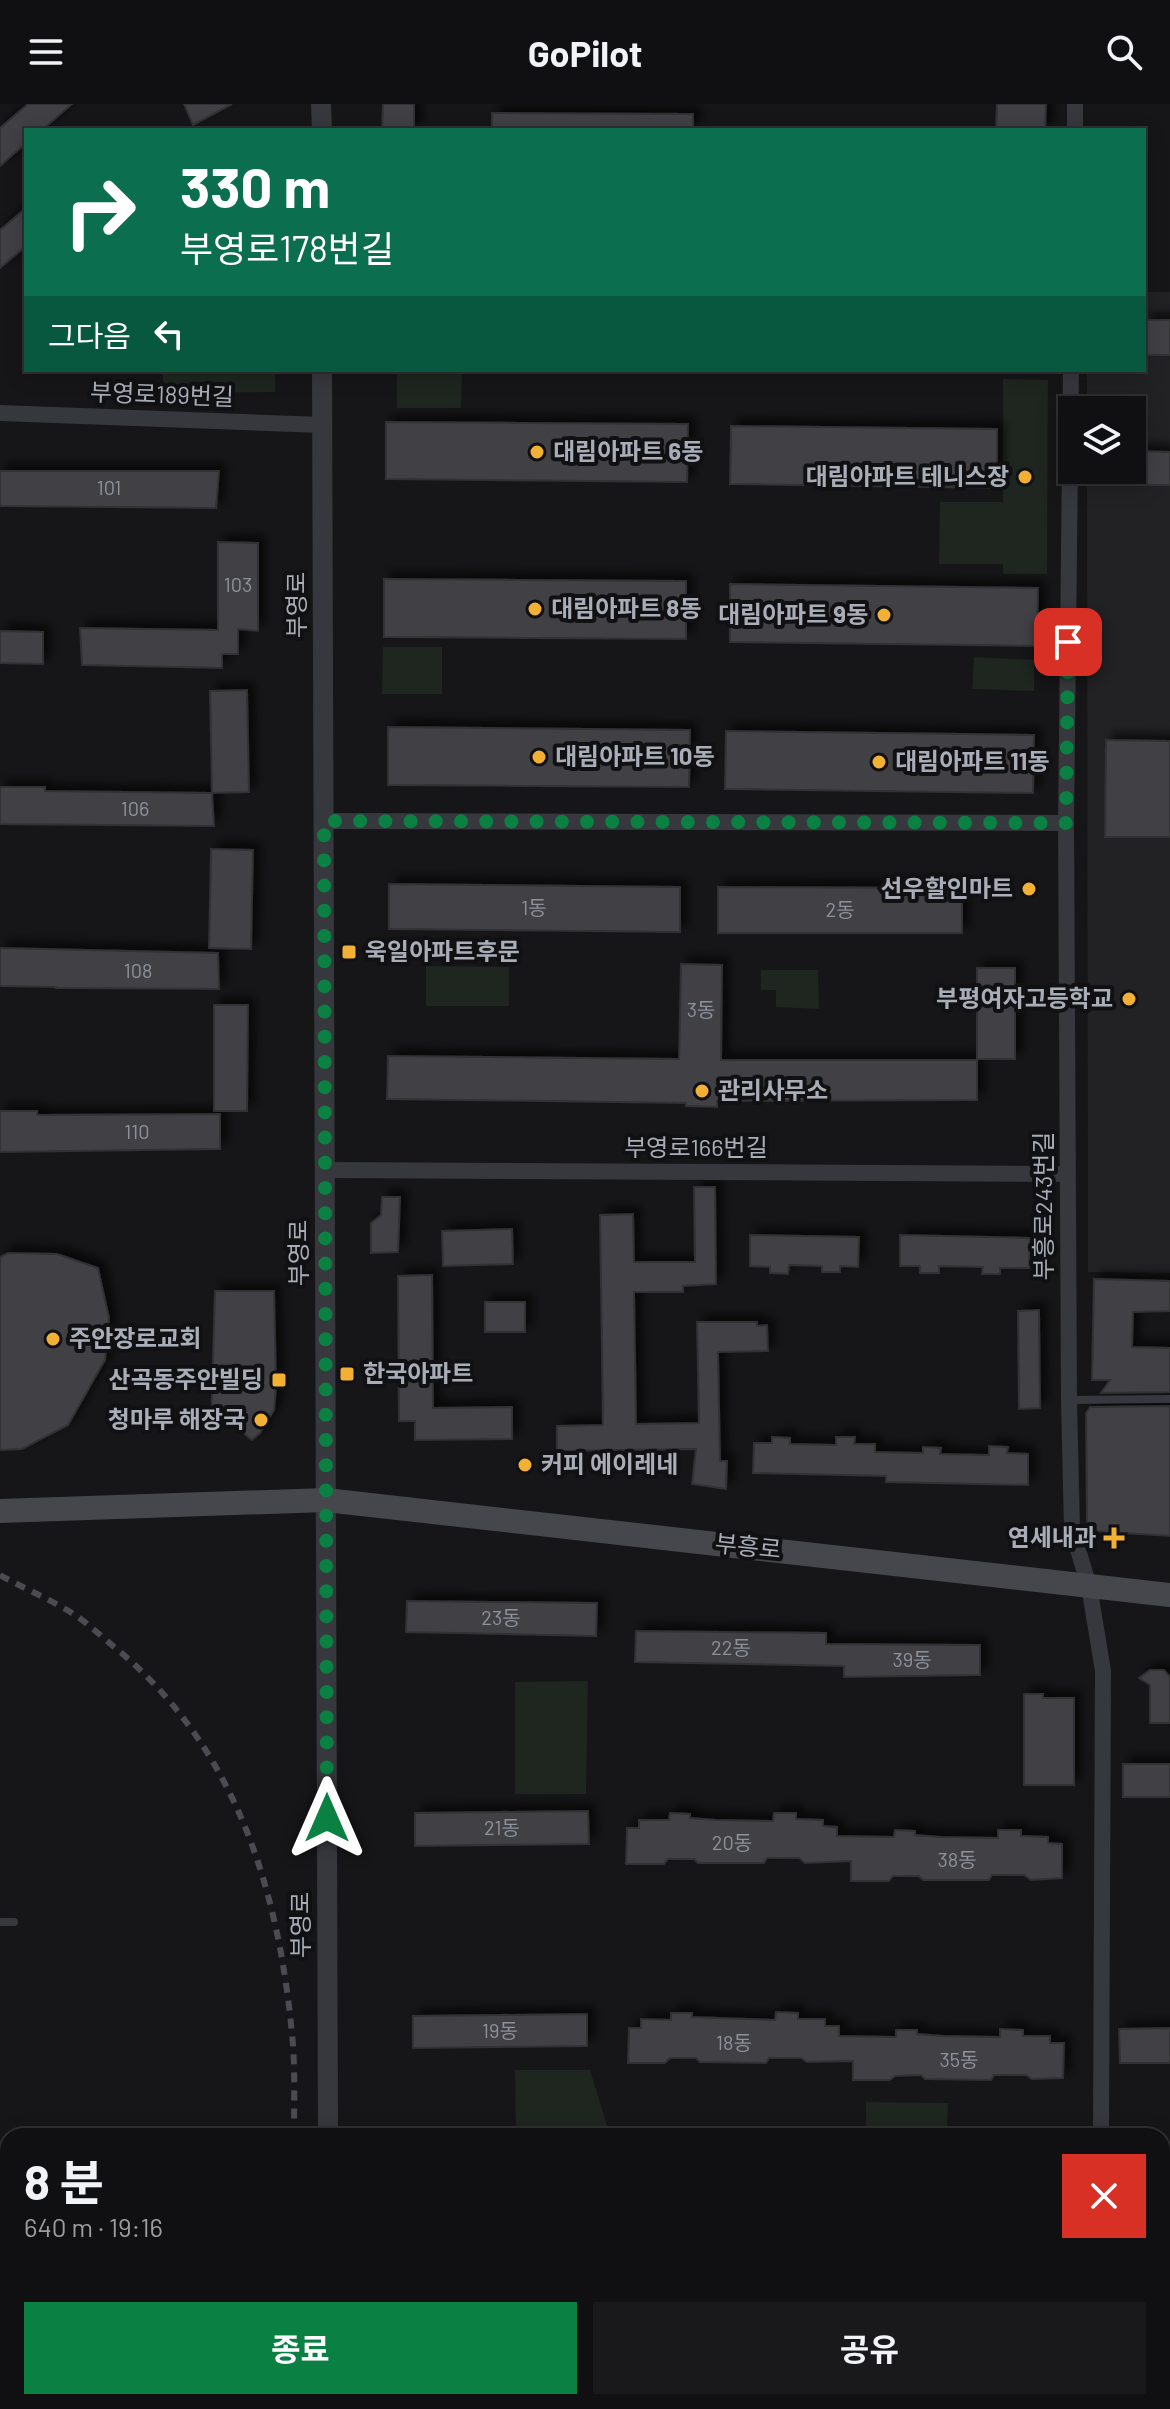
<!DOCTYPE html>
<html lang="ko">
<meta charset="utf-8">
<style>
:root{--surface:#101012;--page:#19191b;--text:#f1f3f6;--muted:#9c9d9f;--line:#303032;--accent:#0b8043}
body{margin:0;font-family:Barlow,"Noto Sans KR",sans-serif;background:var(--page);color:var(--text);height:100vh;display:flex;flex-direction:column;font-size:30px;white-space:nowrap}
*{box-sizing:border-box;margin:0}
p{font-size:26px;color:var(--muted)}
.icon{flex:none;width:44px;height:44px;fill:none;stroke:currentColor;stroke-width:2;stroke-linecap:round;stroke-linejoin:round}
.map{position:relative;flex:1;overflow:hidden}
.side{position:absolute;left:0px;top:2024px;width:1170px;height:282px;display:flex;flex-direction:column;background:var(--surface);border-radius:24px 24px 0 0;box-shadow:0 4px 20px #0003,0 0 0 2px var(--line)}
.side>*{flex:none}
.guide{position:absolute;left:24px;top:24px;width:1122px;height:244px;border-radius:0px;box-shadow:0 4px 20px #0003,0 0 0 2px var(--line);background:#0b6e4f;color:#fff;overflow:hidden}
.controls{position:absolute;left:1058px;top:292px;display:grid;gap:16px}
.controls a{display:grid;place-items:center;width:88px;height:88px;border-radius:0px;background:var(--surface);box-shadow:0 4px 20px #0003,0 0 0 2px var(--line);font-size:40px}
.pin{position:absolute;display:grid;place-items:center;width:68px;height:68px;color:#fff;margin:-34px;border-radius:16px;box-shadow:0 4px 12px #0006}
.me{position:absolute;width:88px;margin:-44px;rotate:0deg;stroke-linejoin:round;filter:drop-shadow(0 0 6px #0008)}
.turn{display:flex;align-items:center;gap:28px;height:168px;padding:0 24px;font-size:36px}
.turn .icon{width:104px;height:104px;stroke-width:2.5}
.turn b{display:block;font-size:56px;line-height:68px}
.then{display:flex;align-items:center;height:76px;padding:0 24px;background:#0003;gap:16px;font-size:30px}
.round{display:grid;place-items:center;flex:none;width:84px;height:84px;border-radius:0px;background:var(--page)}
.headline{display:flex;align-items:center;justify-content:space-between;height:136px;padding:0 24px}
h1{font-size:48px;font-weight:700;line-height:60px}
.action{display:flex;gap:16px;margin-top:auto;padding:16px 24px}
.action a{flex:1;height:92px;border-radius:0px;background:var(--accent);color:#fff;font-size:32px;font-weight:700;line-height:92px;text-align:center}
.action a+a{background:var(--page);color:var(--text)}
header{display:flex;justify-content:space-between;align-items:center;height:104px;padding:0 24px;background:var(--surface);font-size:36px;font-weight:700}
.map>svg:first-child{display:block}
</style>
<header><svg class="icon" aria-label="menu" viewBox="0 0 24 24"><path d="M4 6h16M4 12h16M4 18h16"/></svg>GoPilot<svg class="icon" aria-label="search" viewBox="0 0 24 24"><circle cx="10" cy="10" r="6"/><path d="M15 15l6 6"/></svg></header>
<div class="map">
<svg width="1170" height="2305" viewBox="0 0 1170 2305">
<defs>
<filter id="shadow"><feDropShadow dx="7" dy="-7" stdDeviation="4" flood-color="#0009"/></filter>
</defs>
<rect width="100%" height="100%" fill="#161618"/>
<!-- built -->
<path fill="#222225" d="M1144 188H1170V1169L1088 1168 1087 366H1132V306H1087V266H1144Z"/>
<!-- green -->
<g fill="#1e261f">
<path d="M163 266H275V288L163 289Z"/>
<path d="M397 266H462L461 304H397Z"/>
<path d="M1003 275 1048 276 1047 470H1003V460H939L940 398H1003Z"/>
<path d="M383 543H442V590H382Z"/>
<path d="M974 553 1034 556V587L972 585Z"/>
<path d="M426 862 509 863V902H426Z"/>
<path d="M761 866H818L819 905 776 903V886H761Z"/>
<path d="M588 1577 586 1690H515V1578Z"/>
<path d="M515 1966H590L608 2025V2032H516Z"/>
<path d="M866 1998 948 1999 947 2032H866Z"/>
</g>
<!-- building -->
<g fill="#404145" stroke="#303034" stroke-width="2" filter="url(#shadow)">
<path d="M28 0H72L42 26H26V39L0 62V24Z"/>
<path d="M184 0H232L193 21Z"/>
<path d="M383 0H414V26H382Z"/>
<path d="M997 0H1046L1045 26H996Z"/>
<path d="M492 9 693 10V26H492Z"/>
<path d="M26 104V142L0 164V126Z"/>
<rect x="1144" y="216" width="26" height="35"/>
<path d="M386 318 688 320 687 378 386 375Z"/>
<path d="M731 322 997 325V384L730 380Z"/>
<path d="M1132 347 1170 348V381H1132Z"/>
<path d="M0 367H219L216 404 0 402Z"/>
<path d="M218 438 258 439V527L238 525V550H222V564L82 561 80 524 218 526Z"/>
<path d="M384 475 686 477V535L384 533Z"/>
<path d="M730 480 1038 484 1037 542 730 538Z"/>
<path d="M0 527 43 528V560L0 559Z"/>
<path d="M247 586 249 688 212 689 210 587Z"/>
<path d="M388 623 690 626 689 683 388 681Z"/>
<path d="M726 627 1034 631 1033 689 725 685Z"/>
<path d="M1106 636 1170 637V733H1105Z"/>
<path d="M0 683H45V687L212 689 214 722 0 720Z"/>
<path d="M211 745 253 746 251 845 209 844Z"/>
<path d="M389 780 680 783V828L389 825Z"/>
<path d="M718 783 962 784V829H718Z"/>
<path d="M0 844 218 849 219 885 56 884V883L0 882Z"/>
<path d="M681 860 722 861 721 956H977V996L717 997V1003L686 1002V999L387 995 388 952 679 955Z"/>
<rect x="977" y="864" width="38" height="91"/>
<path d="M214 901H248L247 1007H214Z"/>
<path d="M0 1007H37V1011L220 1010V1045L0 1048Z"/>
<path d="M694 1083H715L716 1180 683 1182V1188H634L636 1320 699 1319 697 1218H757V1222L767 1221 768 1247 718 1248 720 1357H727L726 1385 692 1380 696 1345 557 1347V1322L603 1321 600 1111 633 1110 634 1158H695Z"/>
<path d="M382 1093H400L398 1148 371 1149V1119L381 1111Z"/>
<path d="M512 1125 513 1160 443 1162 442 1127Z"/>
<path d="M750 1131 859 1133 858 1163 840 1162V1168H822V1162L789 1161 788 1170 770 1169V1163L750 1162Z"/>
<path d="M900 1131 1030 1134 1029 1164H1000V1170H982L983 1163 939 1162V1169H920V1162H900Z"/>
<path d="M8 1149 57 1150 98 1164 109 1214 105 1256 68 1321 22 1345 0 1346V1153Z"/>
<path d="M432 1171 433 1304 512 1303V1335L415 1336V1317H399L398 1172Z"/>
<path d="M1094 1175 1170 1177V1207L1133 1208 1132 1243 1170 1244V1288L1101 1289 1110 1276H1092Z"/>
<path d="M215 1187H274L276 1283 274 1306 260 1329 252 1336 236 1323H211Z"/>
<rect x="485" y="1198" width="40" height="30"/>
<path d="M1039 1206 1040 1304 1019 1305 1018 1207Z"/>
<path d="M1170 1302V1432L1093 1427 1087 1418 1086 1309 1090 1303Z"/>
<path d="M772 1333 790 1334V1340L836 1341V1333H855L854 1340H875V1348L923 1349V1343L941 1344 940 1350 989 1351V1342L1008 1343 1007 1349 1028 1350V1381L886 1378V1372L753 1369 754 1339H772Z"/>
<path d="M407 1497 597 1499 596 1532 406 1528Z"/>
<path d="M636 1527 826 1529V1540L980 1541V1571L844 1573V1562L635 1558Z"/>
<path d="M1150 1566H1164L1170 1573V1619H1150V1581L1139 1574Z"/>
<path d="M1024 1590H1043V1594H1074V1681H1024Z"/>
<rect x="1123" y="1660" width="47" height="33"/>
<path d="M588 1707 589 1740 415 1742V1709Z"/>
<path d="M670 1709 690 1710V1714L716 1716 773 1717 774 1709H796V1715L823 1716V1722L837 1723V1732L894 1733 895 1726 915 1727V1731L941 1733 998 1734V1726H1021V1732L1048 1733V1739L1062 1740V1774L1031 1776 1024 1771H992L989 1776H923L919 1772H893L889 1777H851V1757L805 1759 799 1754H767L764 1759H698L694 1755H668L664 1760H626L627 1724H639V1716H669Z"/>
<path d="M776 1908 798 1909V1915H825V1922H839V1932L896 1933V1926H917V1930L943 1932 1000 1933V1925L1023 1926V1932H1050V1939H1064L1063 1974 1032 1975 1026 1971H994L991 1976 925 1975 921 1971 895 1972 890 1976H853V1957L807 1958 801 1954H769L766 1959 700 1958 696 1954H670L665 1959H628L629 1924H641V1915L671 1916V1909H692V1913L775 1916Z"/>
<path d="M587 1910V1942L413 1944V1912Z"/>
<path d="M1170 1924V1959H1120L1119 1925Z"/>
</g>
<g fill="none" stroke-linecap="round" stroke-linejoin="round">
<!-- service -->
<g stroke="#37383d" stroke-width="8">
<path d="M1070 1296 1170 1295"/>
<path d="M0 1818H14"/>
</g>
<!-- minor -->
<g stroke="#37383d" stroke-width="16">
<path d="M1075 26V0"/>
<path d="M1071 266 1066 719 1069 1296 1072 1426 1089 1482 1103 1567 1101 2032"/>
<path d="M0 309 322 321"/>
<path d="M324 717 1066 719"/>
<path d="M325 1066 1067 1070"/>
<path d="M1101 2305V2298"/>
</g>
<!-- tertiary -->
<g stroke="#37383d" stroke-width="20">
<path d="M321 0 322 26"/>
<path d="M322 266 328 2032"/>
<path d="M329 2298V2305"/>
</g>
<!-- secondary -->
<path stroke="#45474d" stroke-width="24" d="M0 1407 326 1396 1170 1491"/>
<!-- rail -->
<g stroke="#4a4c52" stroke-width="6" stroke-dasharray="10 8" stroke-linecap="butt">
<path d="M0 1471C25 1485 52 1496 75 1511 90 1521 104 1535 118 1546 238 1647 280 1789 293 1941 295 1971 294 2002 294 2032"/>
<path d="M296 2298V2305"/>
</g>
</g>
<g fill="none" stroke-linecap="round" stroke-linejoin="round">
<!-- route -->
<path stroke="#0b8043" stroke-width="14" stroke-dasharray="0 25.2" d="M327 1714 324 717 1066 719 1068 538"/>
</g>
<!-- markers -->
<g fill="#f2b134" stroke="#111113" stroke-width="3">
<circle cx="537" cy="348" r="8"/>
<circle cx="1025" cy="373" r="8"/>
<circle cx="535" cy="505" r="8"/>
<circle cx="884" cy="511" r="8"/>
<circle cx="539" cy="653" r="8"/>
<circle cx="879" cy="658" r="8"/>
<circle cx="1029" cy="785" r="8"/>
<rect x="341" y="840" width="16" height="16" rx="4"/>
<circle cx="1129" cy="895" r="8"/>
<circle cx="702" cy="987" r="8"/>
<circle cx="53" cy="1235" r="8"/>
<rect x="339" y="1262" width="16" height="16" rx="4"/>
<rect x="271" y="1268" width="16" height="16" rx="4"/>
<circle cx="261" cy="1316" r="8"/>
<circle cx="525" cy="1361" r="8"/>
<path d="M1110 1422h8v8h8v8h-8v8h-8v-8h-8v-8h8z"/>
</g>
<g text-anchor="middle" stroke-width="8" stroke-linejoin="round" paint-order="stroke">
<!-- number labels -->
<g font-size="20" fill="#8e929b">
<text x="109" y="391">101</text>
<text x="238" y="488">103</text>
<text x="135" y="712">106</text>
<text x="534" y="811">1동</text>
<text x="840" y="813">2동</text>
<text x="138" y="874">108</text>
<text x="701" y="913">3동</text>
<text x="137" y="1035">110</text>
<text x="501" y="1521">23동</text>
<text x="731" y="1551">22동</text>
<text x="912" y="1563">39동</text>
<text x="502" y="1731">21동</text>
<text x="732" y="1746">20동</text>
<text x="957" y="1763">38동</text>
<text x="500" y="1934">19동</text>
<text x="734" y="1946">18동</text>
<text x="959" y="1963">35동</text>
</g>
<!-- street labels -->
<g font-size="24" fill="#a8adb8" stroke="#111113">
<text transform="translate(162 291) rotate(2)" y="8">부영로189번길</text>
<text transform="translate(297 501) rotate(-90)" y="8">부영로</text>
<text x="696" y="1052">부영로166번길</text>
<text transform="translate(1044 1102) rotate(-90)" y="8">부흥로243번길</text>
<text transform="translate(299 1149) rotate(-90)" y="8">부영로</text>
<text transform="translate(748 1443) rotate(6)" y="8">부흥로</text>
<text transform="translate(301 1821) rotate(-90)" y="8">부영로</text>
</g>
<!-- poi labels -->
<g font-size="24" font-weight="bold" fill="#a8adb8" stroke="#111113" text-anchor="start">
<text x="553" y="356">대림아파트 6동</text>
<text x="1009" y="381" text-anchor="end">대림아파트 테니스장</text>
<text x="551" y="513">대림아파트 8동</text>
<text x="868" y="519" text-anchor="end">대림아파트 9동</text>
<text x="555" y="661">대림아파트 10동</text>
<text x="895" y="666">대림아파트 11동</text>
<text x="1013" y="793" text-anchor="end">선우할인마트</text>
<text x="365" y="856">욱일아파트후문</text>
<text x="1113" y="903" text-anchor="end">부평여자고등학교</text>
<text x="718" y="995">관리사무소</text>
<text x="69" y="1243">주안장로교회</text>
<text x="363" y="1278">한국아파트</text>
<text x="263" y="1284" text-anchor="end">산곡동주안빌딩</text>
<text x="245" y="1324" text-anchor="end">청마루 해장국</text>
<text x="541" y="1369">커피 에이레네</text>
<text x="1096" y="1442" text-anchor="end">연세내과</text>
</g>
</g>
</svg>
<div class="controls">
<a><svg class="icon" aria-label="layers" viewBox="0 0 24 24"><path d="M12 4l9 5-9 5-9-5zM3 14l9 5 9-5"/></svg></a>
</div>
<div class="pin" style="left:1068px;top:538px;background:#d93025"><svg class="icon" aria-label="arrive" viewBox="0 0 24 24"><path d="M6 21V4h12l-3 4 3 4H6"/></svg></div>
<svg class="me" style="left:327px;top:1714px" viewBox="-20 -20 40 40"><path d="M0-17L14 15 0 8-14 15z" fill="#0b8043" stroke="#fff" stroke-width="4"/></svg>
<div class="guide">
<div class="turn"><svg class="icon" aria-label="right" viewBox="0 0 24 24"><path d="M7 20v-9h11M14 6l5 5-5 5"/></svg><div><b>330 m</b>부영로178번길</div></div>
<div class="then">그다음<svg class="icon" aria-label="left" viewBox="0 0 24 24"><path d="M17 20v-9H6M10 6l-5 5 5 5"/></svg></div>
</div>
<section class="side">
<div class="headline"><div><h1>8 분</h1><p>640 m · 19:16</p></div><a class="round" style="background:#d93025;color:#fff"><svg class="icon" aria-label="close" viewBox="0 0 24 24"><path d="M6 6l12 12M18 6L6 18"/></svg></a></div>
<div class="action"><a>종료</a><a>공유</a></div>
</section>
</div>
